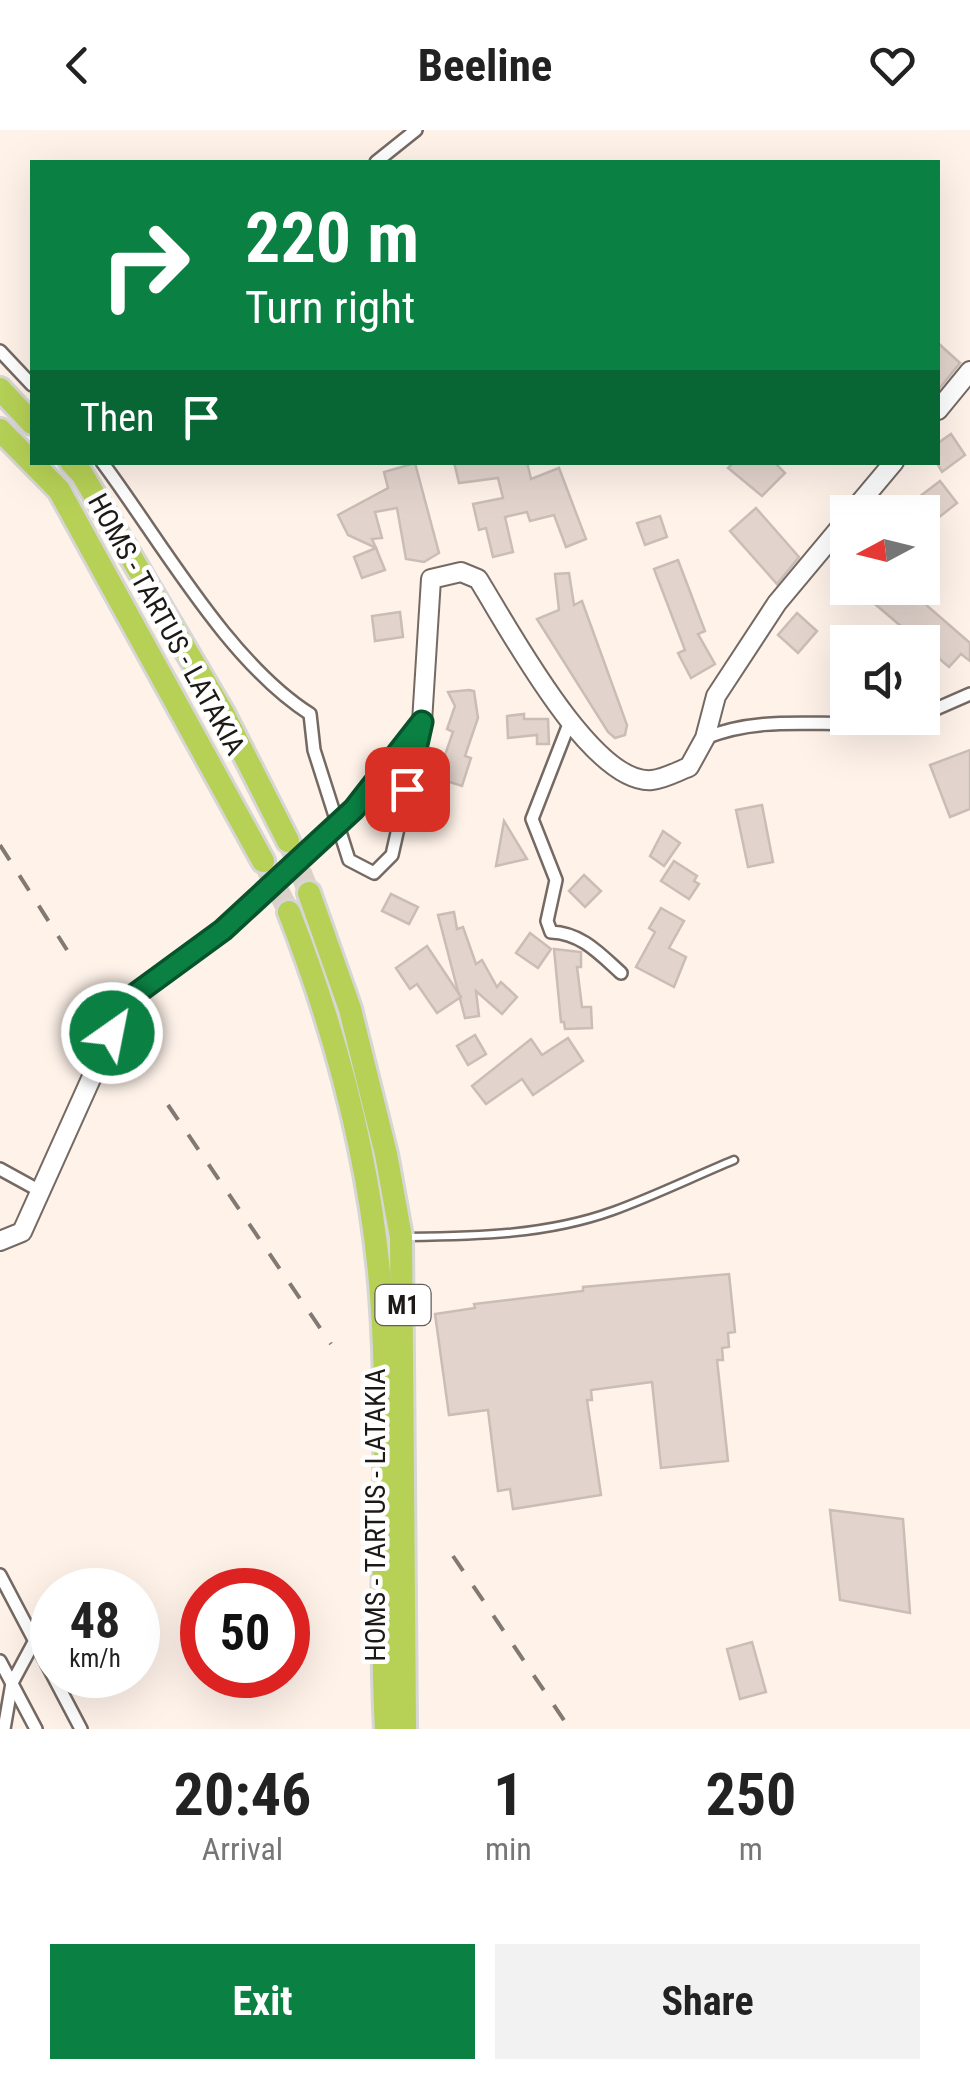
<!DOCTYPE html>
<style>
:root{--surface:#fff;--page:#f2f2f2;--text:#222;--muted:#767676;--accent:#0b8043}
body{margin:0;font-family:"Roboto Condensed",sans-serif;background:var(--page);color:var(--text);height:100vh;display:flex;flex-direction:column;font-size:38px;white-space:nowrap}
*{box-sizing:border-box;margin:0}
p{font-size:32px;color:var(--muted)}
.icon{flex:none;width:55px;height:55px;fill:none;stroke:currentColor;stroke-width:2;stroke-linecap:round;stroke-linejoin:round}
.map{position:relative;height:1599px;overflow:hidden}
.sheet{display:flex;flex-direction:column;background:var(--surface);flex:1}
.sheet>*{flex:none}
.banner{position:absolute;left:30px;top:30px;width:910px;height:305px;border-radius:0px;box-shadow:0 10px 40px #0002;background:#0b8043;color:#fff;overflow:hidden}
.needle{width:65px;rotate:263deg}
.tools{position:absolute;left:830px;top:365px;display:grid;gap:20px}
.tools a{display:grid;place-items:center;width:110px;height:110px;border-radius:0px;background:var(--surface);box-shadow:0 10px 40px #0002;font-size:50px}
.speed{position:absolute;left:30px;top:1438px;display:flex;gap:20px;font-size:50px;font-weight:700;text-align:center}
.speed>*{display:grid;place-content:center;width:130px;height:130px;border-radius:50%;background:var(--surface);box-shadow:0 10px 40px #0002;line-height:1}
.speed small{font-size:25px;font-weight:400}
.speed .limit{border:15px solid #d22;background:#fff;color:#111}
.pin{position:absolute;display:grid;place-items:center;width:85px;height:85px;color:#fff;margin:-42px;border-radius:20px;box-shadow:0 5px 15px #0006}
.me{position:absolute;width:110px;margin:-55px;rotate:33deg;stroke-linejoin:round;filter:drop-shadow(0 0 8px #0008)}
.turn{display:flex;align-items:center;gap:35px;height:210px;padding:0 50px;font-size:45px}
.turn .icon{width:130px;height:130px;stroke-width:2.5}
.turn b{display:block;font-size:70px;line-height:85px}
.then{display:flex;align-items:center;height:95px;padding:0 50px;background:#0003;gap:20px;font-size:38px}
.eta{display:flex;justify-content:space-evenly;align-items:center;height:170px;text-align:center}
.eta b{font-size:60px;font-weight:700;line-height:70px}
.cta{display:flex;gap:20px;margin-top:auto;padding:20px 50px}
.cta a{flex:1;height:115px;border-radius:0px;background:var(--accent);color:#fff;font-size:40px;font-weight:700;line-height:115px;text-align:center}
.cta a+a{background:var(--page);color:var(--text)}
header{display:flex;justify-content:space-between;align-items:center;height:130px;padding:0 50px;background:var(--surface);font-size:45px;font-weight:700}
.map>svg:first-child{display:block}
</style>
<header><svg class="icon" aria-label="back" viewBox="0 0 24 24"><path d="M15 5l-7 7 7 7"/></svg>Beeline<svg class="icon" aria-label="heart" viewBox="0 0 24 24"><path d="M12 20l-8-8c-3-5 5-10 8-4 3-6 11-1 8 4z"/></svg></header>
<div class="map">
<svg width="970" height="1599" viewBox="0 0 970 1599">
<rect width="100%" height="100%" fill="#fef2e9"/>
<!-- building -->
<g fill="#e2d4cd" stroke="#cabdb6" stroke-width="2.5">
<path d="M938 213 960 233 939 259 938 257Z"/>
<path d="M951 304 965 325 942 342 938 335V313Z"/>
<path d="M454 332H527L531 349 559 338 586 409 566 417 554 385 530 391 527 382 505 387 513 422 493 427 486 398 479 400 473 374 503 368 498 348 459 353Z"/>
<path d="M734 332H774L785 343 762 366 728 338Z"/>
<path d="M415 333 439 423 424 432 406 429 397 378 375 382 382 408 372 409 376 418 348 405 338 385 388 358 384 342Z"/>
<path d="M940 351 957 373 933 392 926 382H875L890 368 902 380Z"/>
<path d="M756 378 799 427 777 454 730 401Z"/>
<path d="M660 386 667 407 645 415 637 393Z"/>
<path d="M376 418 385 440 362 448 354 427Z"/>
<path d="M678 430 705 501 698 504 715 534 691 548 678 523 685 520 654 439Z"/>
<path d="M569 443 574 475 582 471 627 595 625 605 615 608 608 602 537 489 559 480 555 444Z"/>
<path d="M856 458H895L904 466 909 460 970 513V531L961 524 949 537Z"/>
<path d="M400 482 403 507 375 511 372 486Z"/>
<path d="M797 483 817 501 798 523 778 505Z"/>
<path d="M469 560 474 561 478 588 465 626 471 628 462 656 437 648 453 602 447 599 455 576 448 562Z"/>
<path d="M524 584V589H548L549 614H537V605L508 608 507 586Z"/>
<path d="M970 620V679L950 687 930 635Z"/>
<path d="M762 675 773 732 748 737 736 680Z"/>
<path d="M504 691 527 729 496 736Z"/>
<path d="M663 701 680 713 664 736 650 726Z"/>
<path d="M674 731 697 746 694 751 699 754 689 769 661 751Z"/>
<path d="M584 745 601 761 585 777 569 761Z"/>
<path d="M391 764 418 777 409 794 382 781Z"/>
<path d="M661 778 684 791 669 818 686 827 674 857 636 837 655 802 649 798Z"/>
<path d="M454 782 457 799 463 797 476 834 482 830 497 857 501 852 517 867 502 884 476 861 479 886 465 888 438 785Z"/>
<path d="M530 803 551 819 538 838 516 823Z"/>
<path d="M427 816 461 867 437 883 417 854 410 859 396 838Z"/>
<path d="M554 819 581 822V837H577L582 877H591L592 898 565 899 564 892H561Z"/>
<path d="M475 905 486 924 468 935 457 916Z"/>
<path d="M568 908 583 931 533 965 522 949 486 974 472 956 531 909 542 925Z"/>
<path d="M729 1144 735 1202 728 1203 729 1217 722 1218 723 1230H717L728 1331 661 1338 652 1252 591 1260 592 1270H587L601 1365 513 1379 510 1359 498 1361 488 1280 449 1285 435 1184 475 1178 474 1174 583 1161V1157Z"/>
<path d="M830 1380 903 1389 910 1483 840 1470Z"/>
<path d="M752 1512 766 1562 740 1569 727 1519Z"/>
</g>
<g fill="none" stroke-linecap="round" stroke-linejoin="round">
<!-- motorway-tunnel -->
<g stroke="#dcd1c9" stroke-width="22" stroke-dasharray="22 11" stroke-linecap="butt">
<path d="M288 711 309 763"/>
<path d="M263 731 289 782"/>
</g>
<!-- service casing -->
<g stroke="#756a63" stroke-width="11">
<path id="service" d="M408 1107C477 1106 546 1105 613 1081 654 1066 693 1047 734 1030"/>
</g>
<!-- minor casing -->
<g stroke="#756a63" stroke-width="16">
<g id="minor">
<path d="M376 32 416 0"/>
<path d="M0 221 32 255"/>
<path d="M102 332C161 411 228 532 310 584L314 620 349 730 374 743 392 725 420 601"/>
<path d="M922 585 970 564"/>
<path d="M569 594 532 689 556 750 547 791 551 802C581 803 599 823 621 843"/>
<path d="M705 608C773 580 842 603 912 588"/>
<path d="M0 1039 40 1061"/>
<path d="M0 1445 81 1599"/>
<path d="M0 1531 36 1599"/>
<path d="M4 1599 12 1553 34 1512"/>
</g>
</g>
<!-- secondary casing -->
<g stroke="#756a63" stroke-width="22">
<g id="secondary">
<path d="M938 280 970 241"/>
<path d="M852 382 894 332"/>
<path d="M354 679 422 592 431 449 461 442 478 449C507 495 592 656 652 650 664 649 678 641 689 637L705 608 716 566 777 473 848 388"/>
<path d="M0 1111 22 1102 126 871 223 800"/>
</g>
</g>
<!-- motorway casing -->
<g stroke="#d6d6d5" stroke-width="28">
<g id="motorway">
<path d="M0 259 32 293"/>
<path d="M0 300 59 360 263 731"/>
<path d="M71 332 82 344 223 583 288 711"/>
<path d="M309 763 350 879 386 1024 401 1107 405 1599"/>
<path d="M289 782C337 905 371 1033 381 1165 392 1310 378 1455 386 1599"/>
</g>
</g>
<!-- service -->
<use href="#service" stroke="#fff" stroke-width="6"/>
<!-- minor -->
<use href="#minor" stroke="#fff" stroke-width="11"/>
<!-- secondary -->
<use href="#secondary" stroke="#fff" stroke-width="18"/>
<!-- motorway -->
<use href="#motorway" stroke="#b6d156" stroke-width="22"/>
<!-- rail -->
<g stroke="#817973" stroke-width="4" stroke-dasharray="18 18" stroke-linecap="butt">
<path d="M0 715 67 820"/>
<path d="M168 975 331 1214"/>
<path d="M453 1426 570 1599"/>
</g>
<!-- secondary-bridge casing -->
<g stroke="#756a63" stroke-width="22" stroke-linecap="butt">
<path id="secondary-bridge" d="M223 800 354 679"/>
</g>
<!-- secondary-bridge -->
<use href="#secondary-bridge" stroke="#fff" stroke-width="18"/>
</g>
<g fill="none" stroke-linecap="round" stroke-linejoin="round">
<!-- route casing -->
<g stroke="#07532c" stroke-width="25">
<path id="route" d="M112 903 126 871 223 800 354 679 422 592 407 659"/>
</g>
<!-- route -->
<use href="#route" stroke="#0b8043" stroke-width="18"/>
</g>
<g text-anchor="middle" stroke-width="9" stroke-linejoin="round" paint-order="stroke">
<!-- shield labels -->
<rect fill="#fff" stroke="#615e5c" stroke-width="2.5" x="375.5" y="1155" width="55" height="40" rx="8"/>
<g font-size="25" font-weight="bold" fill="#1d1916">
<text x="403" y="1184">M1</text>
</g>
<!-- street labels -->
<g font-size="28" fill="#1d1916" stroke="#fff">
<text transform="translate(167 494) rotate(61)" y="10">HOMS - TARTUS - LATAKIA</text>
<text transform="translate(375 1385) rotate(-90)" y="10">HOMS - TARTUS - LATAKIA</text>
</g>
</g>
</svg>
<div class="tools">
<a><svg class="needle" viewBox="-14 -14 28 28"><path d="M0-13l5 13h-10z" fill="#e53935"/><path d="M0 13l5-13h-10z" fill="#767676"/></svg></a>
<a><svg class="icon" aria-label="sound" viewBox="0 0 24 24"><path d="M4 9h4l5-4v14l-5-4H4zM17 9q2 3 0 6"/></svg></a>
</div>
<div class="speed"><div>48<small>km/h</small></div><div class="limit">50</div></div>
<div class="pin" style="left:407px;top:659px;background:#d93025"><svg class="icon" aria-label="arrive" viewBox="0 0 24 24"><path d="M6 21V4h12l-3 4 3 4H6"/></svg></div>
<svg class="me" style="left:112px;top:903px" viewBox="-20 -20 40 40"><circle r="17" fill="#0b8043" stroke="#fff" stroke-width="3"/><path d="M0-11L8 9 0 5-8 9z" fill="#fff"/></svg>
<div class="banner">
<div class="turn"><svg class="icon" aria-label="right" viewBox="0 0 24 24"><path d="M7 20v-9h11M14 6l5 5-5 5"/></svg><div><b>220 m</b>Turn right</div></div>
<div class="then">Then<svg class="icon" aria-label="arrive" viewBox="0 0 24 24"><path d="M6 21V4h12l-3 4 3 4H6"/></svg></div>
</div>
</div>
<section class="sheet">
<div class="eta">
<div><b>20:46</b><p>Arrival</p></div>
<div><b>1</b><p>min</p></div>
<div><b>250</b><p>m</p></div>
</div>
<div class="cta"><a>Exit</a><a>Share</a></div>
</section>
